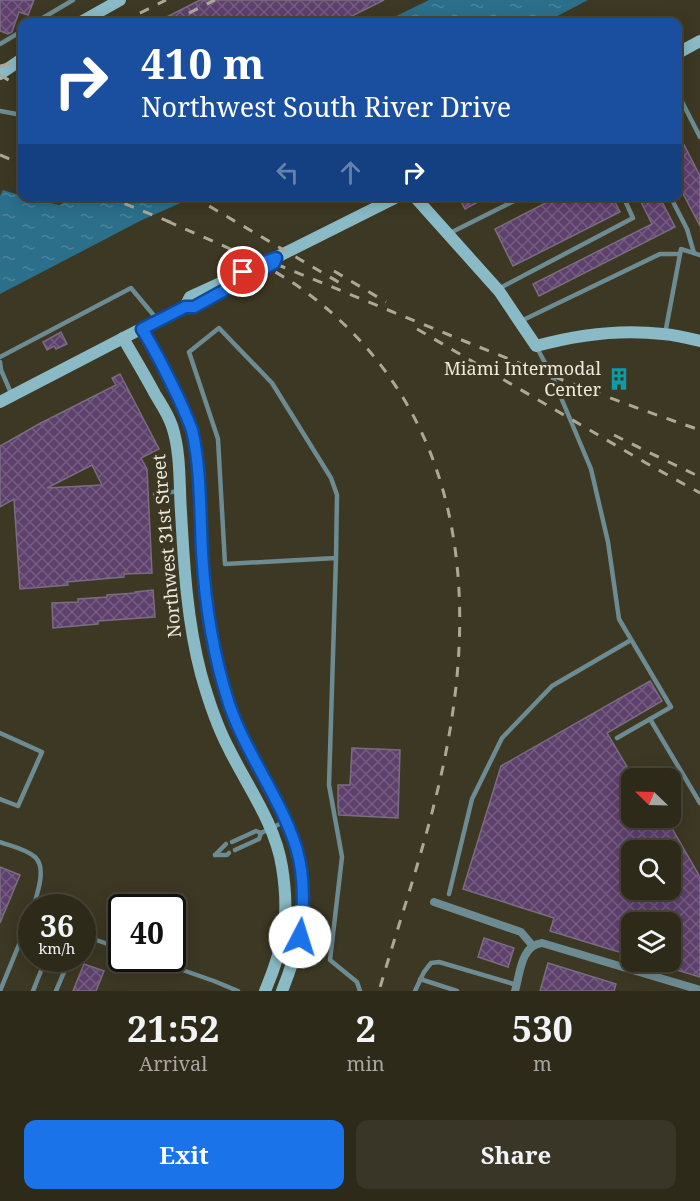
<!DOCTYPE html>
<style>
:root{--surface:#2d2a1a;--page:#393627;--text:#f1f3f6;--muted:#a7a7a2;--line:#484639;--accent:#1a73e8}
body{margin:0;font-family:"Noto Serif",serif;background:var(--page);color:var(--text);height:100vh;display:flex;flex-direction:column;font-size:22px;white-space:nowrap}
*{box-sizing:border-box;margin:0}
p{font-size:20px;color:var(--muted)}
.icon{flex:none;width:33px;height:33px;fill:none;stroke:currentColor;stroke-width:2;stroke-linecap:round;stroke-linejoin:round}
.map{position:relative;height:991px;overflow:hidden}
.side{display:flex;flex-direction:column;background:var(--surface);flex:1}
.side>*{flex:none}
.guide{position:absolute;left:18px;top:18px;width:664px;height:183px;border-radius:12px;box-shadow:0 3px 15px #0003,0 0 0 2px var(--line);background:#1a4fa0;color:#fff;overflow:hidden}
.needle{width:39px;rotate:293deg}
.controls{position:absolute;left:621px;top:768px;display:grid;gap:12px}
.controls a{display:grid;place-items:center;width:60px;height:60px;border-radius:12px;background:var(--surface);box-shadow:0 3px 15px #0003,0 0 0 2px var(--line);font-size:30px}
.speed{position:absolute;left:18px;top:894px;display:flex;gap:12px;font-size:30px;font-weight:700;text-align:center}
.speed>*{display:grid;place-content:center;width:78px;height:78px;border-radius:50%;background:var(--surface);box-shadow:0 3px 15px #0003,0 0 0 2px var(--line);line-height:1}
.speed small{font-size:15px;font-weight:400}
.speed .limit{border:3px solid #111;border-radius:9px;background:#fff;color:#111}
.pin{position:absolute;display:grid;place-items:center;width:51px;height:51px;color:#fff;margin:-26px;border:3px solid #fff;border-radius:50%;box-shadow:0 2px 6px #0007}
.me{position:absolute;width:66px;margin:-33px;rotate:5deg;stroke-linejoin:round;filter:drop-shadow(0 0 4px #0008)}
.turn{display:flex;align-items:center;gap:21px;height:126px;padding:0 24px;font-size:27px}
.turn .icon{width:78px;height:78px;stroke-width:2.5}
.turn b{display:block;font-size:42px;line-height:51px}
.lanes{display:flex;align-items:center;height:57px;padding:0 24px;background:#0003;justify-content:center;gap:30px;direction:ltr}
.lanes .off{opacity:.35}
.eta{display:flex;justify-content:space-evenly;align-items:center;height:102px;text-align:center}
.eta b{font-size:36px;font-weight:700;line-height:42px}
.action{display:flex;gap:12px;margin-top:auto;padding:12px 24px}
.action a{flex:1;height:69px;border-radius:12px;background:var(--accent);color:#fff;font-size:24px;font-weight:700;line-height:69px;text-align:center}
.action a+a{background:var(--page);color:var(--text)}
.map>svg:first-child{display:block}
</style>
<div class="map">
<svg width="700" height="991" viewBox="0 0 700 991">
<defs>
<pattern id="water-ripples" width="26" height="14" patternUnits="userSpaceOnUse" patternTransform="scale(1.5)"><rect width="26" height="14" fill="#2b6f8b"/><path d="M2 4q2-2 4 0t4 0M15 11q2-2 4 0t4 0" fill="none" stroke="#4a849b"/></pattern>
<pattern id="building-cross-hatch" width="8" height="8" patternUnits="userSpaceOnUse" patternTransform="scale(1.5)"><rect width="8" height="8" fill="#5e406d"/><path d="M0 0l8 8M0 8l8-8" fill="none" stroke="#755c81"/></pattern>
</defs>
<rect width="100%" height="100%" fill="#3c3823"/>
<!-- water -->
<g fill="url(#water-ripples)">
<path d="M429 0H588L546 22H384Z"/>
<path d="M3 190 22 196 59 205 79 197H194L142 220 0 294V196Z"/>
</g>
<!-- building -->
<g fill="url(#building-cross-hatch)" stroke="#7a6d81" stroke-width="1.5" fill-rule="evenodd">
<path d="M0 0H34L28 15 19 12 12 32 8 34 0 31Z"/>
<path d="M200 0H384L340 22H157Z"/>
<path d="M678 133 700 176V226L678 184Z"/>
<path d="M458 196H489L465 209Z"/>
<path d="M559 196H612L620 212 513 266 495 229Z"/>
<path d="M638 196H659L675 227 539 296 533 284 652 224Z"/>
<path d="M61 332 67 344 56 349 54 346 47 350 43 342Z"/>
<path d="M120 374 159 449 141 458 147 469 152 573 124 574V577L67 582 68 585 20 589 14 499 0 507V446L39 424 116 385 112 378ZM92 465 102 485 47 488Z"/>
<path d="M153 590 155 617 98 621V624L53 628 52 603 78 602V599L107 597V595L135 593V592Z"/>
<path d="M650 681 662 701 607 733 632 775V818H666L700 877V977L670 968V922H632V956L550 931 554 918 463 889 501 766ZM632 850H670V890H632Z"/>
<path d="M352 748 400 750 398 818 339 815 338 807V785H350Z"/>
<path d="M0 867 20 875 0 923Z"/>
<path d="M484 938 514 948 508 967 478 957Z"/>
<path d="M548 963 616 984 614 991H540Z"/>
<path d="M84 964 104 971 96 991H73Z"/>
</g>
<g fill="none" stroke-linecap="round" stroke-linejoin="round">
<!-- lane -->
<g stroke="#6d8b93" stroke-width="4.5">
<path d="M36 22 73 0"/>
<path d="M0 44 22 31"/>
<path d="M678 94 700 137"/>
<path d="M0 111 22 115"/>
<path d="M670 196 687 229 694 253"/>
<path d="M448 234 524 196"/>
<path d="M500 288 633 218 623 196"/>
<path d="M521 321 660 254H680"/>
<path d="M665 334 681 249 700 255"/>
<path d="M536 346 552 376 591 469 608 542 619 619 671 707 617 738"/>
<path d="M0 357 131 288 156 318"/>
<path d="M0 362 1 370 11 393"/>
<path d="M155 494 180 491"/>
<path d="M336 558 225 564 218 439 189 352 219 328 272 383 331 478 337 495 336 558 329 785 342 857 330 960 357 982 360 991"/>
<path d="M650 719 700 803"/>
<path d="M0 733 42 752 18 806 0 799"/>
<path d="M0 842C11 846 26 849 35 857 47 868 37 894 33 908"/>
<path d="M232 842 256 831 261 833 286 821"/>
<path d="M235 850 259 839 261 833"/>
<path d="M215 855 226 844"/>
<path d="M215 855H227L229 853"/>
<path d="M449 894 472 799 502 738 552 686 631 640"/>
<path d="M82 935 122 949"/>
<path d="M148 958 214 981 238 991"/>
<path d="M420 979 457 991"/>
<path d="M0 991 32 913"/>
<path d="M33 991 46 958"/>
<path d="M56 991 67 965 66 958"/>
<path d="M415 991 424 972 431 963 439 962 517 985"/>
</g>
<!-- street -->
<g stroke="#6d8b93" stroke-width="8">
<path d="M434 902 521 932 532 945"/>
<path d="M515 991C520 974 521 945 542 943L700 990"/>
</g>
<!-- secondary -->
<g stroke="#89bac6" stroke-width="12">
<path d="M81 22 120 0"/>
<path d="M678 53 700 41"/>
<path d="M0 74 22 59"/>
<path d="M414 196 499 291 536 346C576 335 621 329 663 334 675 335 688 338 700 341"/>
<path d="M271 260 399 196"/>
<path d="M185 307 190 297 236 276"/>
<path d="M142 329C156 350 167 374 178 397 183 408 189 419 192 431 202 469 200 513 202 553 205 604 213 656 230 705 249 763 295 814 302 876 306 919 298 951 282 991"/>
<path d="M123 338C134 357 145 375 155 394 161 404 168 414 172 426 181 453 179 484 181 512 184 566 187 621 201 674 208 699 216 724 228 747 247 786 275 823 282 867 290 916 284 946 265 991"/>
<path d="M0 402 158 320 185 307H194L274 263 276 258"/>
</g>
<!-- rail -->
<g stroke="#aba898" stroke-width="3" stroke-dasharray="10 10" stroke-linecap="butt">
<path d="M122 22 166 0"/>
<path d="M171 22 215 0"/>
<path d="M0 66 22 61"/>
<path d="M0 75 22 88"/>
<path d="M0 155 22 164"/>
<path d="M106 196 175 224"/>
<path d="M192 196 340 283"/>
<path d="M167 221C214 242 264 261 306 292 457 405 480 578 446 752 430 833 402 912 379 991"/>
<path d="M276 264C416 321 556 381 700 430"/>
<path d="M334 271 386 302"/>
<path d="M417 329 646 463 700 493"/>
<path d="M614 435 646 451 700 477"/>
</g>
</g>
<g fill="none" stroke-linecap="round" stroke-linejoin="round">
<!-- route casing -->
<g stroke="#114b97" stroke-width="15">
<path id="route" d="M243 272 267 261 276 258 274 263 194 307H185L142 329C155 350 167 374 178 397 183 408 188 419 192 430 201 468 200 514 202 552 205 603 213 655 229 704 246 754 280 797 296 847 305 876 304 908 300 937"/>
</g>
<!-- route -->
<use href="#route" stroke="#1a73e8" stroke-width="10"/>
</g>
<!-- icons -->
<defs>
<g id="building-bare" transform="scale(1.8)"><path d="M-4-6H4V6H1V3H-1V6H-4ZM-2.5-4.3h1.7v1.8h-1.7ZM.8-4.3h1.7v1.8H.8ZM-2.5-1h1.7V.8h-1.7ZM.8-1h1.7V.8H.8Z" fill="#0f9aa8" stroke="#3c3823" stroke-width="2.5" paint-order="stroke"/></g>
</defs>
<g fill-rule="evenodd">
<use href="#building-bare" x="619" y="379"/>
</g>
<g text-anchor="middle" stroke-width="6" stroke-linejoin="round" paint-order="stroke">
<!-- poi labels -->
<g font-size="18" fill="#eceadd" stroke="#3c3823" text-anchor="end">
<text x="601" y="375">Miami Intermodal<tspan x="601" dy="21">Center</tspan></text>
</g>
<!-- street labels -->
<g font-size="18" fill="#eceadd" stroke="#3c3823">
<text transform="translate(167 546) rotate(-95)" y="6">Northwest 31st Street</text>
</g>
</g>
</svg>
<div class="controls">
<a><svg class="needle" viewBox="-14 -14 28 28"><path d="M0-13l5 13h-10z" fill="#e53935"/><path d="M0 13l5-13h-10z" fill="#a7a7a2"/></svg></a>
<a><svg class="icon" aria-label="search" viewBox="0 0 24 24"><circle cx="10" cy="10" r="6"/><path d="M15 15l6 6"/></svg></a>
<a><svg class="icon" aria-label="layers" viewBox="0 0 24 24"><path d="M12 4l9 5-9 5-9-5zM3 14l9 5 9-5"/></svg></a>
</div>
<div class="speed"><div>36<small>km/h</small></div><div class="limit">40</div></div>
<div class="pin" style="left:243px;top:272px;background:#d93025"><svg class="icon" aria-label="arrive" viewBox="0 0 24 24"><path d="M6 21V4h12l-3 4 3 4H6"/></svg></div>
<svg class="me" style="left:300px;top:937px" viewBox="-20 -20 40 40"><circle r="19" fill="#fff"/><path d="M0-13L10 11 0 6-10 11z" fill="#1a73e8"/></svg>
<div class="guide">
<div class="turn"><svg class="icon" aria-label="right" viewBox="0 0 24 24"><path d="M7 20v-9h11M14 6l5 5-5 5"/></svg><div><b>410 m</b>Northwest South River Drive</div></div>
<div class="lanes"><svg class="icon off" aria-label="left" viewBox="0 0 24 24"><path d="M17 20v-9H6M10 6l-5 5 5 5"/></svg><svg class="icon off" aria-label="ahead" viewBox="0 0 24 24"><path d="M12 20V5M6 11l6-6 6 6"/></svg><svg class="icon" aria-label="right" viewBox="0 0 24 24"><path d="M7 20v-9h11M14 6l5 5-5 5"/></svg></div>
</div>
</div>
<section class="side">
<div class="eta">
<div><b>21:52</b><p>Arrival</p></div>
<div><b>2</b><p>min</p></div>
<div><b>530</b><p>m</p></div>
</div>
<div class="action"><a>Exit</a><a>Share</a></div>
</section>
